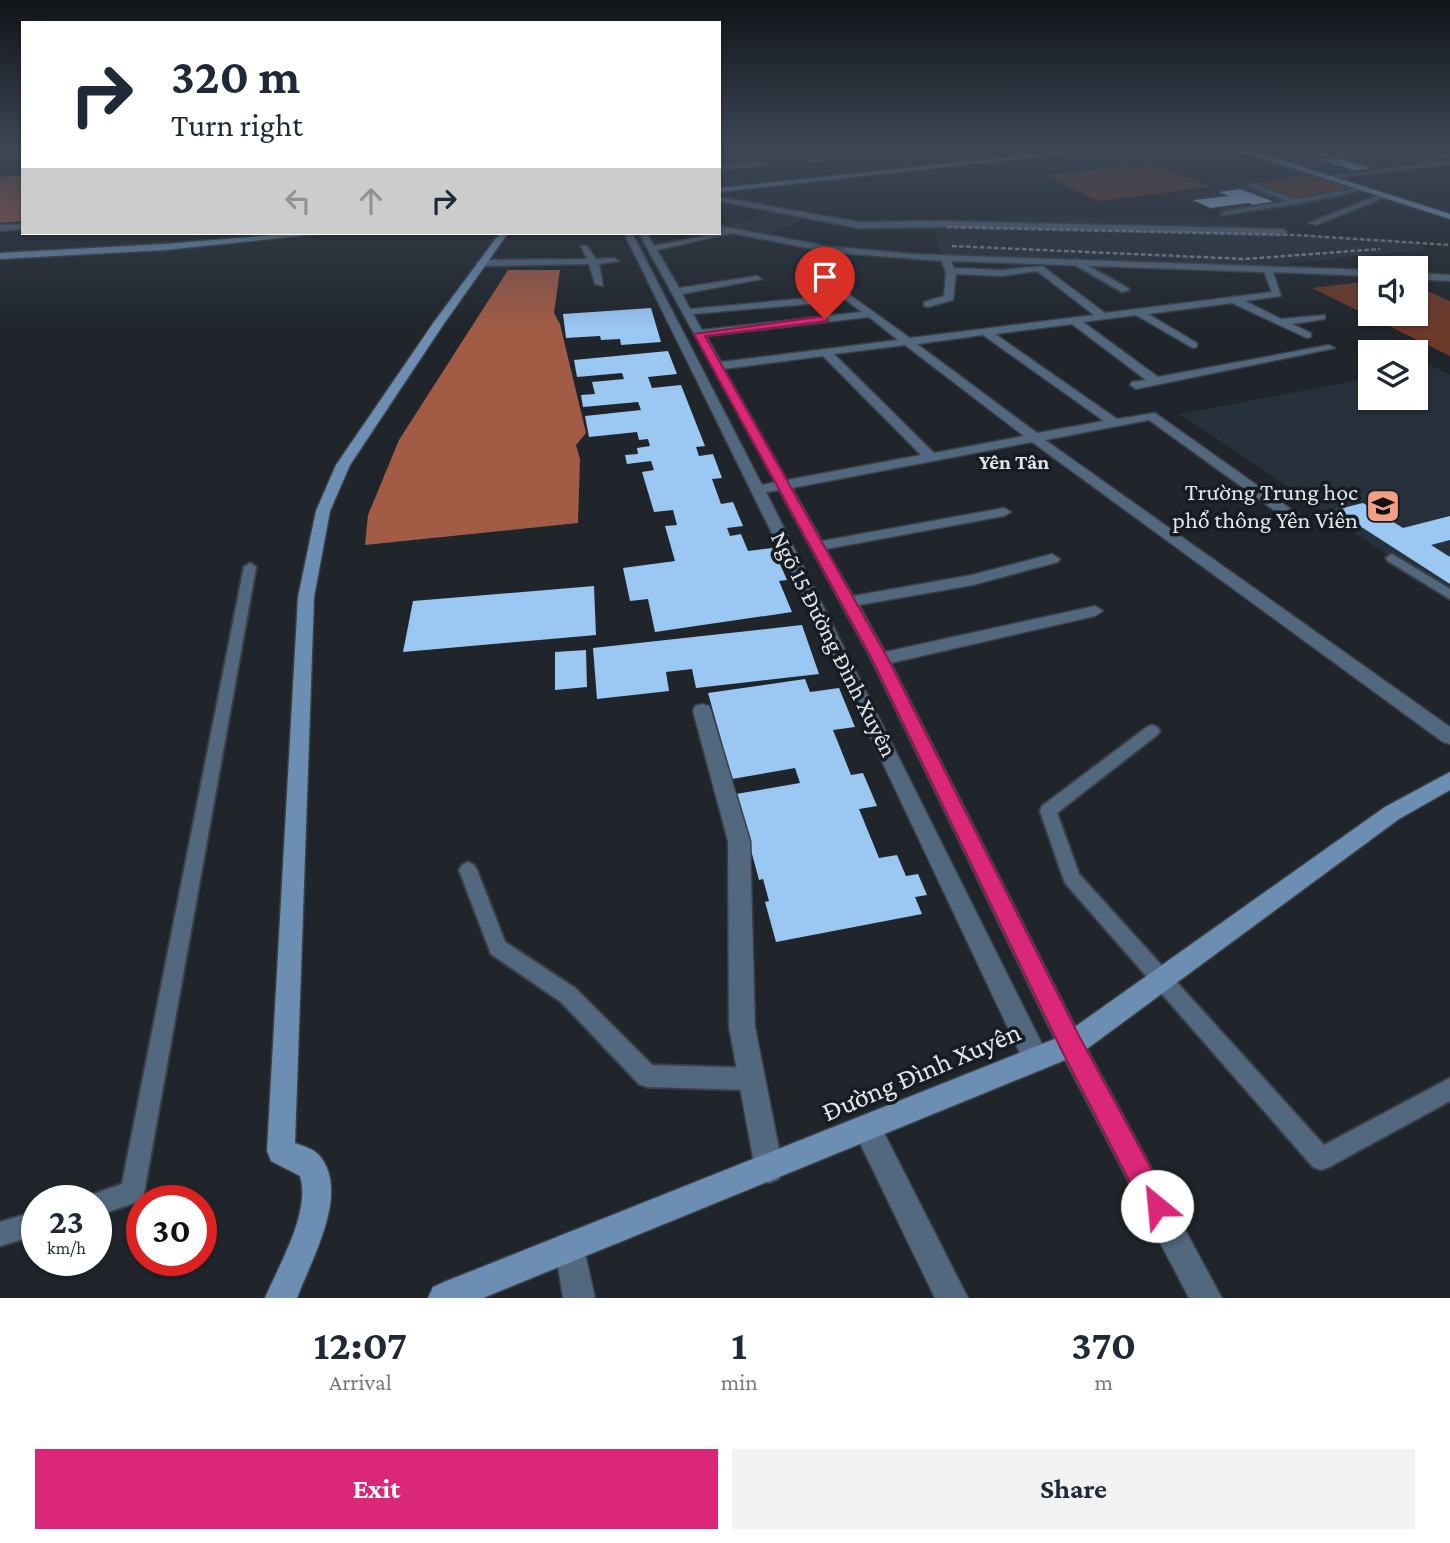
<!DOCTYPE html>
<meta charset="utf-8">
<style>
:root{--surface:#fff;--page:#f2f2f3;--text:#1f2937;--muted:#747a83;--accent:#db2777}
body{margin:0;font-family:"Crimson Pro",serif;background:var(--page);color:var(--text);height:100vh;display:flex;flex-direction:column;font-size:26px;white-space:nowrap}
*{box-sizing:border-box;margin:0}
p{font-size:23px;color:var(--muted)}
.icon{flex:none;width:38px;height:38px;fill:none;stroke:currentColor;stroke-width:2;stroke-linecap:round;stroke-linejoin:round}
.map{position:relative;height:1298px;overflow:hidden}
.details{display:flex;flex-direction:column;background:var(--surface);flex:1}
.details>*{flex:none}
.banner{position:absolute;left:21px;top:21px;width:700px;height:214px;border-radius:0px;box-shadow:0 2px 5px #0004;background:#fff;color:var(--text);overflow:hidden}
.buttons{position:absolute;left:1358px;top:256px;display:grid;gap:14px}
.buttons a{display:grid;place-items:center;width:70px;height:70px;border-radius:0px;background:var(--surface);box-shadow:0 2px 5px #0004;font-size:35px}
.speed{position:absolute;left:21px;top:1185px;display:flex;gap:14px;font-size:35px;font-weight:700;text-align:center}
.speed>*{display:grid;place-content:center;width:91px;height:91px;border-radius:50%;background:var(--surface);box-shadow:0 2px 5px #0004;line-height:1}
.speed small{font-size:18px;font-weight:400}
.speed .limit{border:10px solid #d22;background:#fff;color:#111}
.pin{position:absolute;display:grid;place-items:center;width:60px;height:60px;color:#fff;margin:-72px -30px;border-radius:50% 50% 50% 0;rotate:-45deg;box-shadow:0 0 7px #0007}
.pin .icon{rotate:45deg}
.me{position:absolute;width:77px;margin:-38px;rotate:332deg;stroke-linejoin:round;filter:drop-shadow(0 0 5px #0008)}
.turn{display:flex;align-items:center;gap:24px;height:147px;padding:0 35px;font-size:32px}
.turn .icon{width:91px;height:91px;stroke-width:2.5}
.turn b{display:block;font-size:49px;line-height:60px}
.lanes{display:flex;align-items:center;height:66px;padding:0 35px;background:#0003;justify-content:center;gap:35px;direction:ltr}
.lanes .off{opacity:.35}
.eta{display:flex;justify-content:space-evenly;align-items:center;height:119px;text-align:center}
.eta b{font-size:42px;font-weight:700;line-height:49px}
.primary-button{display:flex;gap:14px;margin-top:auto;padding:14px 35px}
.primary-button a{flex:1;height:80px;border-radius:0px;background:var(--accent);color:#fff;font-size:28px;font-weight:700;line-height:80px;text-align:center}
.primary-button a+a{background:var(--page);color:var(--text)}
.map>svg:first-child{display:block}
</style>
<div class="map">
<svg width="1450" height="1298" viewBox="0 0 1450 1298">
<rect width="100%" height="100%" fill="#1f252b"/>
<!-- built -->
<g fill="#27313b">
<path d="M1263 148H1403L1447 160 1341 172Z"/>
<path d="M1251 185 1296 202 1223 214 1176 195Z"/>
<path d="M774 210 809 217 765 237 725 227Z"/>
<path d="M1001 215 1230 219 1249 230 1413 241 1427 249 1274 265 940 254 932 222 1004 223Z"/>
<path d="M1432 366 1450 375V597L1180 414 1370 378V397H1416V369Z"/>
</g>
<!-- green -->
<g fill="#6d3a2a">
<path d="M1153 164 1212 187 1099 201 1044 175Z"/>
<path d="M1308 174 1352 188 1297 199 1251 184Z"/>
<path d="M1370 281V313H1416V286L1450 301V356L1312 288Z"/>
</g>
<!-- water -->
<g fill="#a25c46">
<path d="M23 175V221L0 223V177Z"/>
<path d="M508 270H560L554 313 560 324 586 433 576 445 580 459 578 523 365 545 368 515 399 440Z"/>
</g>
<!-- building -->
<g fill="#9bc7f3">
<path d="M1327 155 1372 168 1356 171 1312 157Z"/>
<path d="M1240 189 1280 204 1259 207 1248 203 1210 208 1193 200 1229 196 1219 192Z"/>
<path d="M651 308 661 342 621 345 620 339 601 340 600 336 566 338 563 314Z"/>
<path d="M668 351 677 374 648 377 652 388 681 385 705 446 696 447 699 456 713 454 722 478 712 479 721 504 733 502 743 526 727 528 730 536 741 534 748 551 773 548 787 580 779 581 792 612 655 632 648 599 630 601 623 568 675 561 665 526 677 525 673 510 654 512 642 472 654 470 651 461 627 464 625 455 638 454 637 448 650 446 648 439 639 440 637 432 589 437 585 416 641 410 638 402 583 407 581 395 595 394 592 382 624 379 622 373 577 377 574 360Z"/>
<path d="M1363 503 1403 528 1450 516V540L1431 545 1450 557V584L1335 510Z"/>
<path d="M594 586 596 635 403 652 413 601Z"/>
<path d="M802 625 819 674 696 688 692 669 666 672 669 691 597 699 593 648Z"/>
<path d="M586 650 587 687 555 690V652Z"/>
<path d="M805 679 810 692 839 688 855 727 833 730 851 775 863 773 877 806 859 809 879 858 897 855 906 876 918 874 927 895 915 897 922 914 776 942 765 902 769 901 763 879 759 880 736 794 800 783 795 768 732 779 708 693Z"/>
</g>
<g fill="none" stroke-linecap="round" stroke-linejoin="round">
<!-- lane casing -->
<g stroke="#3a4046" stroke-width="4">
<g id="lane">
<path d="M826 148 796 153 793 151Z"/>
<path d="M895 148 905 150 902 152Z"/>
<path d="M1384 150 1386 153 1271 161 1268 159Z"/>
<path d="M1251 183 1295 199 1364 187 1367 189 1296 204 1221 215 1223 212 1287 201 1249 186Z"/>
<path d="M1075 259 1128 288 1129 290 1122 292 1072 263 1071 261Z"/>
<path d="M1392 554 1450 589V599L1388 561 1386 558Z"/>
<path d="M250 563 256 567 144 1193 140 1201 96 1216V1200H86L88 1196 122 1184 244 567Z"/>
<path d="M1152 725 1157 727 1160 731 1157 735 1057 813 1079 874 1324 1145 1450 1078V1101L1329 1167 1321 1170 1313 1167 1065 883 1040 811 1042 806 1147 727Z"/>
<path d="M468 862 474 865 477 870 505 942 575 988 652 1065 751 1068 759 1071 762 1079 759 1087 751 1090 647 1087 639 1084 561 1002 491 954 459 870 462 865Z"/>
<path d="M37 1211V1235L0 1246V1222Z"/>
</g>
</g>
<!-- street casing -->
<g stroke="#3a4046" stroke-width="3">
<g id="street">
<path d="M787 148H795L815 158 923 148 814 162Z"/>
<path d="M1450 160V164L1328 179 1324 177Z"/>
<path d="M767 162 764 166 719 169V165Z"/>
<path d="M1381 194 1388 196 1316 225 1309 223Z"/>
<path d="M719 197 858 222 939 221 1283 229 1287 232 1283 235 939 227 858 228 719 201Z"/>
<path d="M23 224V229L0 231V225Z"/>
<path d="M719 226 827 246 912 254 1370 270V276L1273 272 1281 296 1245 301 1281 319 1325 315V319L1292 324 1311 333V337L1307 338 1232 303 1148 314 1197 343V347L1193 348 1136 315 1083 322 1158 377 1329 345 1335 348 1136 389 1130 385 1132 382 1146 380 1072 324 995 334 1117 419 1155 413 1302 517V523H1292L1149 420 1045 440 1450 727V744L1443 742 1032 442 792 488 822 541 1004 508 1011 512 1004 516 826 549 853 596 972 575 1052 554 1060 559 1058 562 973 585 859 605 885 652 1095 606 1103 611 1095 616 891 663 1080 1036 1222 1298H1189L1062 1054 871 659 779 490 766 492 1044 1048 1048 1057 1044 1066 1035 1070 1026 1066 828 647 624 233H632L762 485 775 482 639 233H647L654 246 719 233ZM732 233 827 252 942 261 946 273 944 296 924 302V306L928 307 953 300 956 274 1002 276 1037 271 1094 315 910 338 847 293 843 294V298L862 312 702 330 693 314 820 303 825 300 820 297 690 309 682 294 762 279 757 276 679 288 657 250ZM951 261 1264 272 1272 292 1105 313 1042 266 1002 270 954 268ZM869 317 898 340 721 362 706 336ZM983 335 1104 421 1037 433 917 344ZM905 345 1024 436 934 453 834 354ZM823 356 921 455 787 480 724 369Z"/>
<path d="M581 246H587L596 259 614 258 619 261 599 264 603 286 595 284 589 264 481 266 476 263 481 260 587 259Z"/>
<path d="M1416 273 1450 275V281L1416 279Z"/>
<path d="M702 704 709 706 711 711 750 841 755 1027 783 1169 779 1179 769 1183 759 1179 755 1169 729 1027 728 841 693 711 695 706Z"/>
<path d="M867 1115 877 1119 968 1298H935L853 1129 857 1119Z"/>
<path d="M570 1232 581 1236 595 1298H563L555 1247 559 1236Z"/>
</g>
</g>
<!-- secondary casing -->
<g stroke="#3a4046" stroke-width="3">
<g id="secondary">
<path d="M1093 148H1115L719 192V188Z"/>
<path d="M297 233H327L165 250 0 259V253L165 244Z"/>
<path d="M500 233H508L443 325 350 465 330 511 314 597 295 1143C303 1146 314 1149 319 1155 351 1192 311 1260 297 1298H265C279 1265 311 1212 300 1176L271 1161 267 1151 298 597 316 511 336 465 434 322Z"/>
<path d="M1450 772V790L1399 819 1080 1054 483 1298H428L433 1287 444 1282 1062 1036 1385 807Z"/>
</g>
</g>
<!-- primary casing -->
<g stroke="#3a4046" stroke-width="3">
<path id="primary" d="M1204 148H1243L1450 214V219L1248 154Z"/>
</g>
<!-- lane -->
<use href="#lane" fill="#52687e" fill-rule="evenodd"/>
<!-- street -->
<use href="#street" fill="#52687e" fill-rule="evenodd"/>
<!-- secondary -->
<use href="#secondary" fill="#6b8eb2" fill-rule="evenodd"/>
<!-- primary -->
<use href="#primary" fill="#7eacda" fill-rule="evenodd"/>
<!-- rail -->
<g stroke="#878c91" stroke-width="2.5" stroke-dasharray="4.5 2.5" stroke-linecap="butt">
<path d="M1415 148 1450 158"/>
<path d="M947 227 1295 235 1450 245"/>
<path d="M952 246 1245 259 1380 249"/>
</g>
</g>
<!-- sky -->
<linearGradient id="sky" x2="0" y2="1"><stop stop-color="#111418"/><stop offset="0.45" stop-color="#3c4655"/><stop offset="1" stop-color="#3c4655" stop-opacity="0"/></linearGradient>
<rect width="1450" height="330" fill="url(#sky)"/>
<!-- route -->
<path fill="#db2777" stroke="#8e194d" stroke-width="2" d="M825 316 828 321 705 336 888 659 1079 1036 1166 1196 1170 1206 1166 1215 1157 1219 1147 1215 1063 1053 872 659 694 334Z"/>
<!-- icons -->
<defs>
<g id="school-square" transform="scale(1.75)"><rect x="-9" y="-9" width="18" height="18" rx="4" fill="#f39f85" stroke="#161c21"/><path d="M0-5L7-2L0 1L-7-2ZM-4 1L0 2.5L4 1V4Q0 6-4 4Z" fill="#111"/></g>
</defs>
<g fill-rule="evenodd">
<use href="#school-square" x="1383" y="506"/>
</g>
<g text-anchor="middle" stroke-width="7" stroke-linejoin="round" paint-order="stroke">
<!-- far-neighbourhood labels -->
<g font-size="21" font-weight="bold" fill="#e2e6ea" stroke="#161c21">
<text x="1014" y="469">Yên Tân</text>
</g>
<!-- poi labels -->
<g font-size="24" fill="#e2e6ea" stroke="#161c21" text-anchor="end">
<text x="1358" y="500">Trường Trung học<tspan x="1358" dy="28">phổ thông Yên Viên</tspan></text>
</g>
<!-- street labels -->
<g font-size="24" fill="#e2e6ea" stroke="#161c21">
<text transform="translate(834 644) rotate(63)" y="8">Ngõ 15 Đường Đình Xuyên</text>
</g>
<!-- near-street labels -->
<g font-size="28" fill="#e2e6ea" stroke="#161c21">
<text transform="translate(921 1071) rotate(-23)" y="10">Đường Đình Xuyên</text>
</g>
</g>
</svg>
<div class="buttons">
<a><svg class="icon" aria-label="sound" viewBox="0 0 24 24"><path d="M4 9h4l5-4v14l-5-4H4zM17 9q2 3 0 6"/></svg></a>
<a><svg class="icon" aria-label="layers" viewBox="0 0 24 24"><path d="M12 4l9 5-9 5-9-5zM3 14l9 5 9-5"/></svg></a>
</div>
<div class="speed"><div>23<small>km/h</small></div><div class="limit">30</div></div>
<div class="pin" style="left:825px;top:319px;background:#d93025"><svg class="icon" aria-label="arrive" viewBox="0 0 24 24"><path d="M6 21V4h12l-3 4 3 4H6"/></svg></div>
<svg class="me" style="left:1157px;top:1206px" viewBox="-20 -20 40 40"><circle r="19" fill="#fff"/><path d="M0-13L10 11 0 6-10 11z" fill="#db2777"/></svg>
<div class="banner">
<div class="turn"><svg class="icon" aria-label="right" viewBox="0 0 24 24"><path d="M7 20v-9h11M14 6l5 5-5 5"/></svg><div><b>320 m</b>Turn right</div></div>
<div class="lanes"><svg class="icon off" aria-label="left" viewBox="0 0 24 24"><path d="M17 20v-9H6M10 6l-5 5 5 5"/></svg><svg class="icon off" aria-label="ahead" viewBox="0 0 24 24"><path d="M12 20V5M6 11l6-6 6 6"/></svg><svg class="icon" aria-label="right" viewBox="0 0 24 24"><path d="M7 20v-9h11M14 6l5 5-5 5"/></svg></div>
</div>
</div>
<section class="details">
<div class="eta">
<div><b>12:07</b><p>Arrival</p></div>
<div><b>1</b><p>min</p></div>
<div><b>370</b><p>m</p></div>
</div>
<div class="primary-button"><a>Exit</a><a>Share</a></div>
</section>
